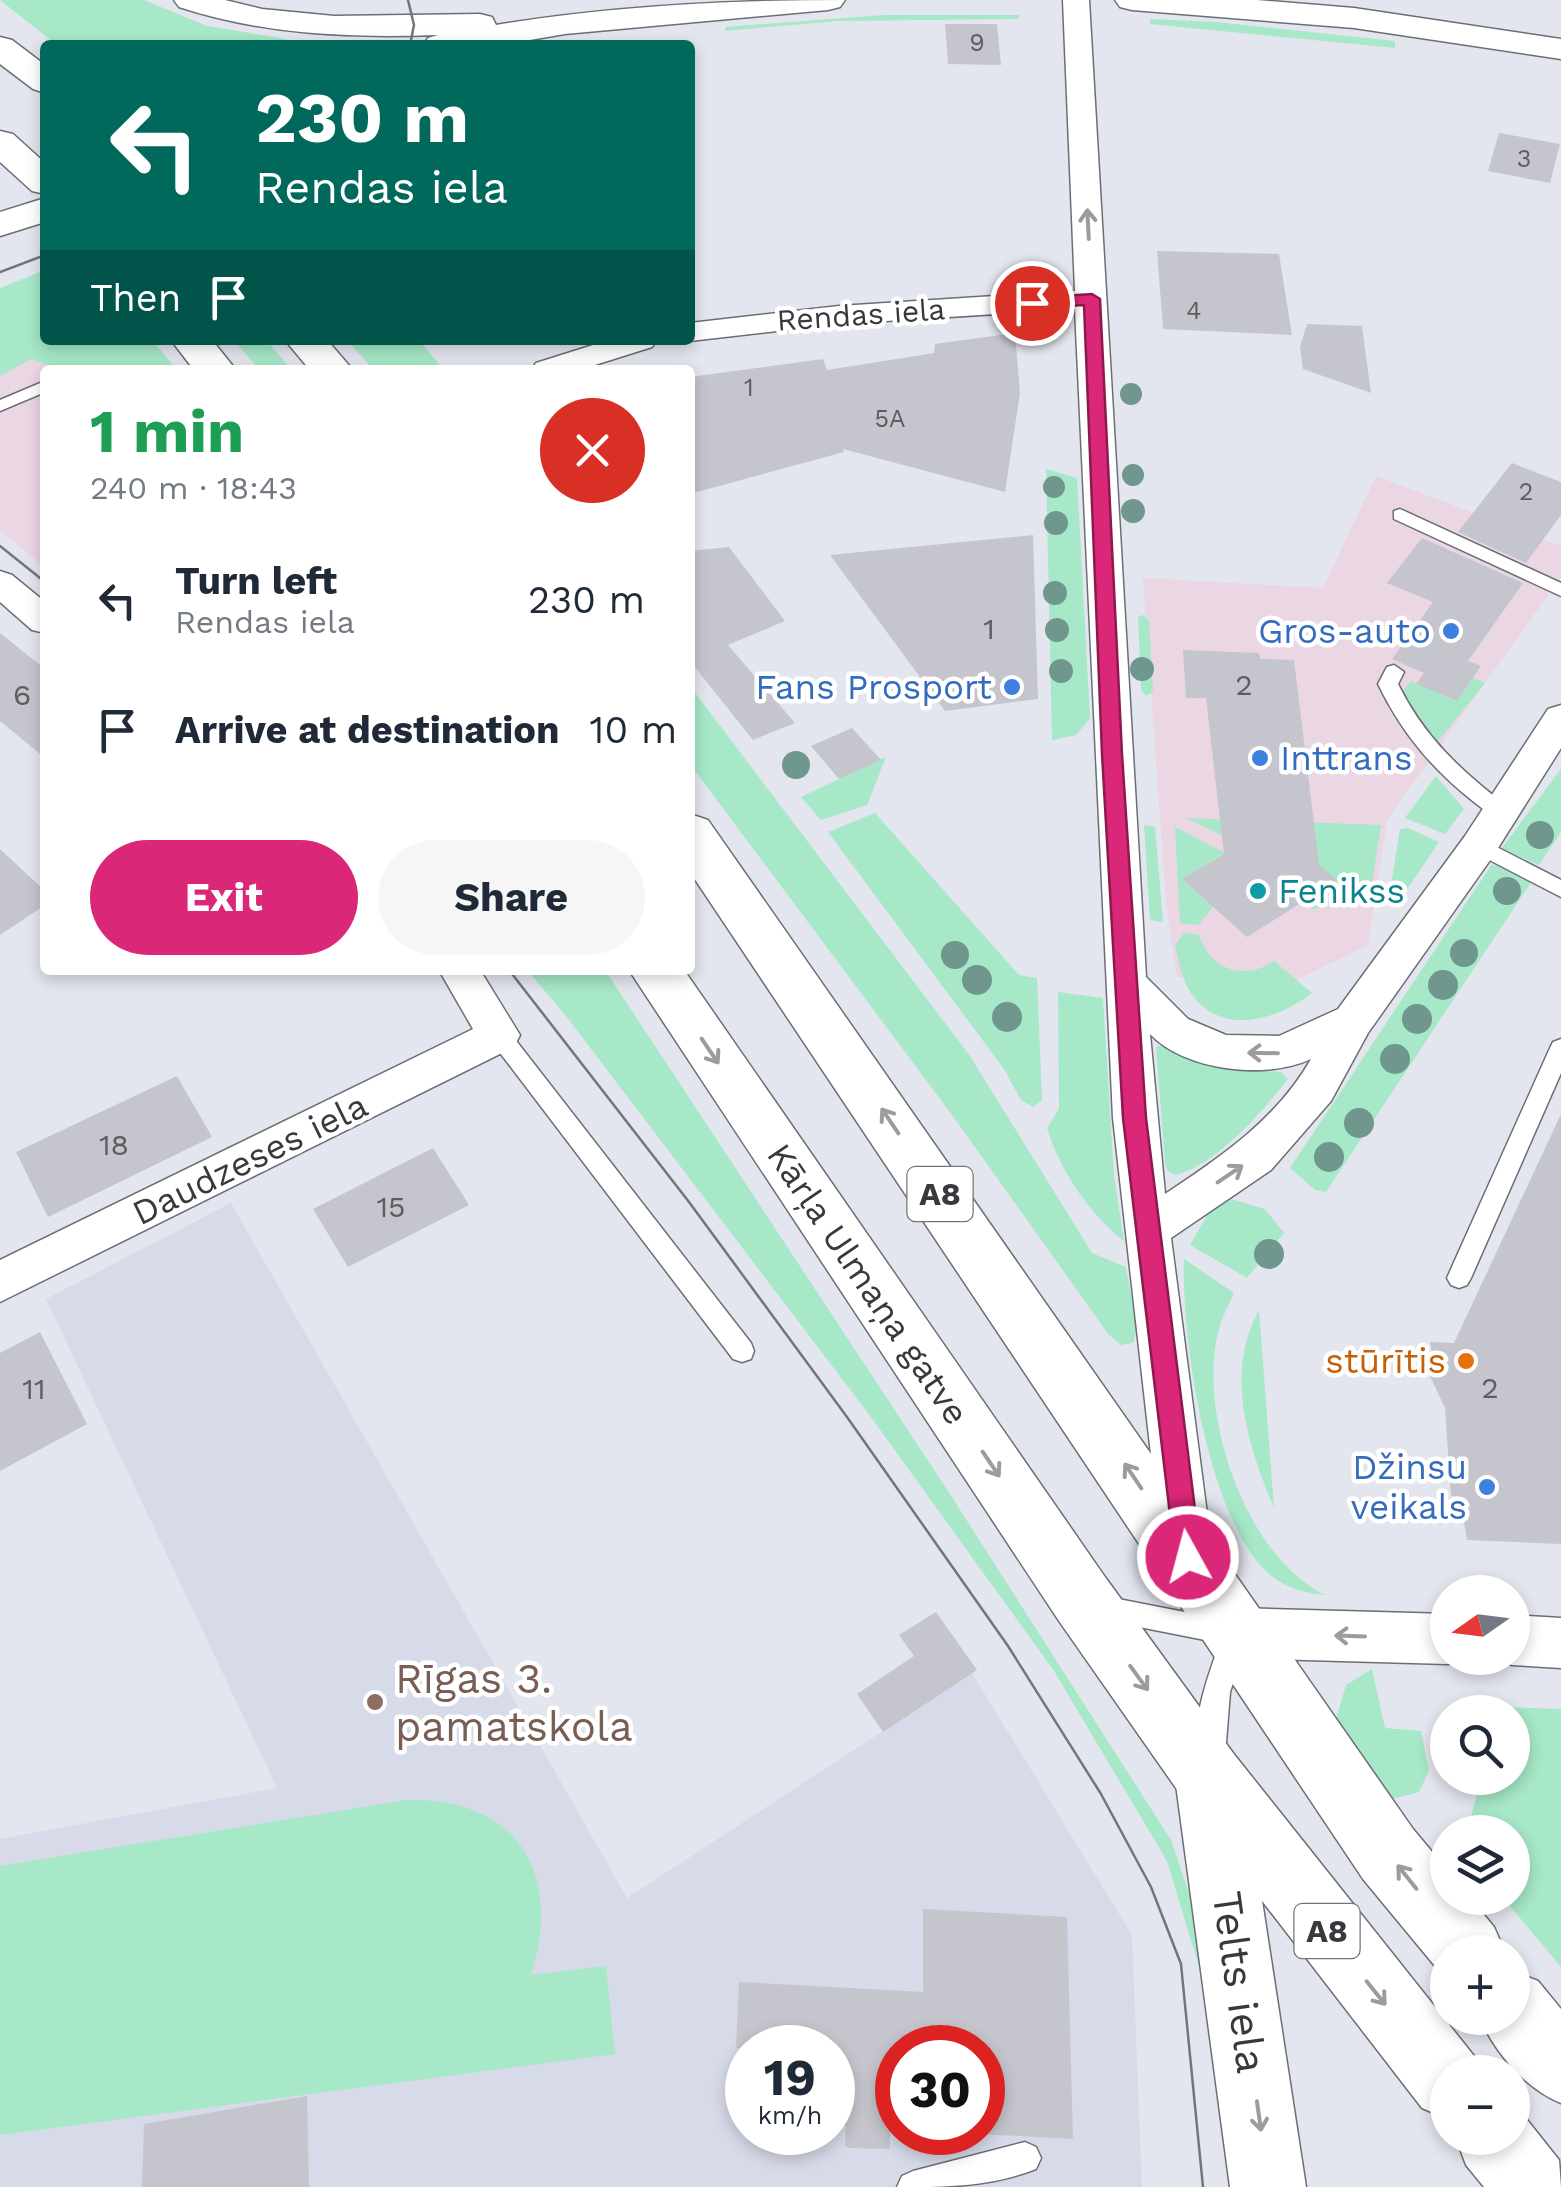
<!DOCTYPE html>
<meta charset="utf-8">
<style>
:root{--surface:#fff;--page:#f6f6f7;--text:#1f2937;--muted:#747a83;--accent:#db2777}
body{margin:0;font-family:"Work Sans",sans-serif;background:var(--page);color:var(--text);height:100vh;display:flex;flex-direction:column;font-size:38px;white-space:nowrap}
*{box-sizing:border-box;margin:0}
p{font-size:32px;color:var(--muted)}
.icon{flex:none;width:55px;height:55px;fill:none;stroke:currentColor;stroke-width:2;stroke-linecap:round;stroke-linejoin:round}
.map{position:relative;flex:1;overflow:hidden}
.panel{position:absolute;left:40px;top:365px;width:655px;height:610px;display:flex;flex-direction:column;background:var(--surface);border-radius:10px;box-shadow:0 5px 15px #0003}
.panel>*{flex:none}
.top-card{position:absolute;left:40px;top:40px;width:655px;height:305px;border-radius:10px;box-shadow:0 5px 15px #0003;background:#00695c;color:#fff;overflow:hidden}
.needle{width:65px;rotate:256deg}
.buttons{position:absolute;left:1430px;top:1575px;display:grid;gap:20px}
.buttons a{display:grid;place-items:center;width:100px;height:100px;border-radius:50%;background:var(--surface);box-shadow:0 5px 15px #0003;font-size:50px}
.speed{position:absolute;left:725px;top:2025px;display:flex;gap:20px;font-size:50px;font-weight:700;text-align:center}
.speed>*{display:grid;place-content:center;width:130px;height:130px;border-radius:50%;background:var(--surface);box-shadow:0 5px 15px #0003;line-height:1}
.speed small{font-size:25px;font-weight:400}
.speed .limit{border:15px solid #d22;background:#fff;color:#111}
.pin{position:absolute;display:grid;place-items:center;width:85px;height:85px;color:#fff;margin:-42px;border:5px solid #fff;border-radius:50%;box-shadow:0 2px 10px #0007}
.me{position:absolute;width:110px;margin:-55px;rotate:353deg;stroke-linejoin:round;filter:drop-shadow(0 0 8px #0008)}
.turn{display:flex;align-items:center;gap:35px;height:210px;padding:0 50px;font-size:45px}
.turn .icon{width:130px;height:130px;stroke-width:2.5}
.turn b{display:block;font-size:70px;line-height:85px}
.then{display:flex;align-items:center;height:95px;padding:0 50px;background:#0003;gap:20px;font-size:38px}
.round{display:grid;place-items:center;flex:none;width:105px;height:105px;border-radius:52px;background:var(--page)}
.overview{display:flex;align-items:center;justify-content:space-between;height:170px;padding:0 50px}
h1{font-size:60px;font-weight:700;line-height:75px;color:#1e9e55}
.action{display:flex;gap:20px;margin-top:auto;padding:20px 50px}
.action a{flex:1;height:115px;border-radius:60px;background:var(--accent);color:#fff;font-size:40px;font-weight:700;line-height:115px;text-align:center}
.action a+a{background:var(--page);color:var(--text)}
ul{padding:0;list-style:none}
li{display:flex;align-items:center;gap:30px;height:130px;padding:0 50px}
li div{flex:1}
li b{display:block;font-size:38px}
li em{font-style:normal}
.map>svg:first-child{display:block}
</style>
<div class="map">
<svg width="1561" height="2187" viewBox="0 0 1561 2187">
<rect width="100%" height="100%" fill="#e4e6ef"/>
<!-- commercial -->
<g fill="#ebd6e3">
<path d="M31 359 60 370H45V568L0 530V376Z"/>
<path d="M1376 476 1561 546V577L1387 820 1368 945 1290 983 1177 977 1166 904 1143 578 1323 588Z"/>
</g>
<!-- built -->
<path fill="#d7dae9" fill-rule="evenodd" d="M231 1203 627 1898 972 1673 1132 1935 1142 2187H0V1839L277 1788 46 1299ZM748 2048H832V2132H748ZM898 2048H982V2132H898Z"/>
<!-- green -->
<g fill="#a6e8c7">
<path d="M0 0H144L207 26 286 39 291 45H57Z"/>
<path d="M884 15H1020L1017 19 836 21 726 31 725 27Z"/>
<path d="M1150 19 1216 22 1395 41V48L1150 24Z"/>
<path d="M45 270V340H152L177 370H60L31 359 0 376V288Z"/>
<path d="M234 340H266L292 370H259Z"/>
<path d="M347 340H419L444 370H374Z"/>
<path d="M1046 469 1077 478 1090 718 1076 735 1052 740Z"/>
<path d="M1143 615 1149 621 1153 692 1146 696 1141 690 1138 617Z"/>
<path d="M1473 678 1485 683 1434 746 1406 707 1404 689 1411 681 1456 701Z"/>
<path d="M690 686 970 1056 1092 1253 1126 1267 1137 1328 1133 1343 1121 1345 1109 1335 955 1119 690 764Z"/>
<path d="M886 757 867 805 821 820 801 797Z"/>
<path d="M1561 769V832L1539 865 1501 849Z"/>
<path d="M1436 776 1464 809 1445 834 1405 818Z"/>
<path d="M875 813 1019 975 1037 978 1042 1100 1033 1107 1021 1100 1004 1069 828 832Z"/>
<path d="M1186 818 1381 825 1370 897C1346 895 1335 904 1313 909L1303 902 1336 880 1240 844Z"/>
<path d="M1144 825 1155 827 1163 922 1150 920Z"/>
<path d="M1175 827 1225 853 1182 879 1213 907 1198 925 1180 923Z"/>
<path d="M1408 828 1439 842 1395 907 1388 903 1400 829Z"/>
<path d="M1492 864 1532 881 1326 1192 1315 1190 1290 1168Z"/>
<path d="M1184 933 1199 935C1210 969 1243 982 1274 961L1312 993C1278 1019 1225 1037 1193 996 1182 982 1179 962 1175 945Z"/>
<path d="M527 970H605L948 1491 1171 1840 1191 1899 1212 2010 1167 1861 1054 1671 868 1413 566 1016Z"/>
<path d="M1058 992 1103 998 1114 1176 1124 1241C1090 1215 1059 1169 1047 1128L1059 1109Z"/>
<path d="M1165 1044 1217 1068 1281 1072 1288 1079C1263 1111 1215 1166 1175 1175L1167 1170 1165 1162 1156 1047Z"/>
<path d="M1231 1199 1265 1209 1284 1233 1247 1278 1190 1245 1208 1214Z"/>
<path d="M1184 1259 1234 1293C1229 1305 1222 1317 1219 1329 1196 1411 1246 1558 1325 1595 1306 1594 1283 1587 1268 1573 1208 1519 1181 1338 1184 1259Z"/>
<path d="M1259 1310 1274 1508C1248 1446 1224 1373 1259 1310Z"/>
<path d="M1372 1669 1385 1728 1421 1731 1429 1771 1419 1792 1389 1800 1335 1722 1346 1685Z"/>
<path d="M1504 1707 1561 1709V1967L1503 1898H1512V1832H1467L1481 1778H1512V1712H1502Z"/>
<path d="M407 1800C519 1798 563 1874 531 1975L606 1966 615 2054 0 2135V1866Z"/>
</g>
<!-- building -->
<g fill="#c5c5cd">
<path d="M945 24H997L1001 65 948 64Z"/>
<path d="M1499 133 1560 144 1550 183 1488 171Z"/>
<path d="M1157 251 1279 254 1292 335 1163 329Z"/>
<path d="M1307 324 1362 326 1371 393 1303 369 1300 347Z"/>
<path d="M1015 333 1020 393 1005 492 843 449 844 452 690 494V377L823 359 827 370 934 353 935 344Z"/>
<path d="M1512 463 1561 482V515L1526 563 1458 532Z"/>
<path d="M1033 535 1038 699 945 711 830 555Z"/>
<path d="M1422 538 1523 583 1468 661 1481 666 1457 701 1416 684 1424 673 1392 659 1433 602 1387 583Z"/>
<path d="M729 547 785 621 728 645 795 723 753 740 690 661V551Z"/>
<path d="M0 633 45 669V758L0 721Z"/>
<path d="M1183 650 1259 653 1260 659 1294 660 1319 865 1337 880 1247 937 1182 879 1224 854 1206 698H1186Z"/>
<path d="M852 728 881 760 839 779 811 746Z"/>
<path d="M0 849 45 891V905L0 935Z"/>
<path d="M177 1076 212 1137 48 1217 16 1152Z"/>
<path d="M1561 1114V1544L1467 1540 1460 1497 1451 1496 1445 1408 1428 1372H1436L1430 1342 1454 1343Z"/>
<path d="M433 1148 469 1205 348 1267 313 1209Z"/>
<path d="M40 1332 87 1424 0 1471V1353Z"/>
<path d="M936 1612 977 1670 883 1732 857 1694 914 1656 899 1635Z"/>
<path d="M923 1909 1067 1917 1073 2139 982 2134V2048H898V2129L890 2128V2149L848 2148 845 2146 846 2126 832 2125V2048H736L739 1982 923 1992Z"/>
<path d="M307 2096 309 2187H142L144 2124Z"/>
</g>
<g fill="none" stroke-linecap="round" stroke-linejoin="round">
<!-- service casing -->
<g stroke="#6c6e76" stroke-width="3">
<g id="service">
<path d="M45 381V392L0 411V400Z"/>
<path d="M1400 509 1561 583V596L1394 519V511Z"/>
<path d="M1394 665 1404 672 1398 684C1424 737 1461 771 1508 807L1511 812 1508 817C1494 821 1485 810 1474 802 1431 768 1402 733 1378 684L1387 667Z"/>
<path d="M1479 838 1561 880V897L1472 851 1469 846 1472 841Z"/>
<path d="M499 1026 507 1029 751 1343 754 1351 751 1359 742 1362 733 1359 491 1041 488 1035 491 1029Z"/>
<path d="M1561 1039V1073L1471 1278 1467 1285 1459 1288 1451 1285 1447 1278 1550 1048 1553 1042Z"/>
<path d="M1108 1597 1246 1624 1250 1633 1230 1692 1225 1755 1221 1765 1211 1769 1201 1765C1187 1732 1208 1675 1220 1643L1099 1619 1095 1610 1099 1601Z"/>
<path d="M1025 2142 1036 2147 1041 2158 1036 2169C990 2187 946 2187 897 2187L902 2176 913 2171Z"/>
</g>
</g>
<!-- minor casing -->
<g stroke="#6c6e76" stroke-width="3">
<g id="minor">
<path d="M1063 0H1089L1146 977 1188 1019 1226 1035 1279 1036 1338 1009 1465 836 1548 709 1561 705V748L1493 856 1368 1033 1331 1101 1271 1170 1171 1238 1212 1552 1204 1569 1187 1576 1170 1569 1162 1552 1113 1118 1075 309 839 324 690 341 685 340H690V323L839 306 1075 291ZM1150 1034C1185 1071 1266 1080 1311 1059 1277 1119 1221 1157 1165 1194Z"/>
<path d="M609 340H657L652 347 579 370H531L536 363Z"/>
<path d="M0 571 12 575 45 602V633L32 630 0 602Z"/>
<path d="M439 970H480L520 1035 514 1047 0 1302V1260L473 1029Z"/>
<path d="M1237 1608 1448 1614V1658H1464L1448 1664 1237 1658 1219 1650 1212 1633 1219 1616Z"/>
<path d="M1512 1615 1561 1618V1668L1512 1665 1494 1658H1512Z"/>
</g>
</g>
<!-- tertiary casing -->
<g stroke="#6c6e76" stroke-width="3">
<g id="tertiary">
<path d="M174 0H225L262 9 334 16 480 14 492 17 496 25C612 6 727 0 845 0L840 7 828 10 565 34 501 45H423L428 38 438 35C349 38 265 35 179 7Z"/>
<path d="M1115 0H1257L1354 8 1561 39V59L1354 28 1132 10 1120 7Z"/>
<path d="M45 198V222L0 236V212Z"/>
<path d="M1209 1743 1233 1753 1243 1777 1306 2187H1230L1175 1777 1185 1753Z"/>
</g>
</g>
<!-- trunk casing -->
<g stroke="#6c6e76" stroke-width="3">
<g id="trunk">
<path d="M0 37 12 40 45 65V93L33 89 0 64Z"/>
<path d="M0 131 13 134 45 163V194L32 191 0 162Z"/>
<path d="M171 340H212L236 370H194Z"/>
<path d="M285 340H327L353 370H310Z"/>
<path d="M690 814 708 820 1413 1829 1448 1871V1898H1470L1494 1927 1505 1952H1448V1979L1444 1977 1363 1879 690 872Z"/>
<path d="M629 970H684L1105 1577 1233 1753 1474 2056 1481 2072H1448V2119L1422 2108 1185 1801 1059 1621Z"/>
<path d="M1512 1971 1538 1981 1561 2009V2103C1526 2089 1495 2053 1480 2018H1512Z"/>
<path d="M1512 2108 1520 2111 1559 2160 1561 2187H1484L1466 2165 1456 2138H1512Z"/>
</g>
</g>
<!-- service -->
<use href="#service" fill="#fff" fill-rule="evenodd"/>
<!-- minor -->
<use href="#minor" fill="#fff" fill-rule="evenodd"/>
<!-- tertiary -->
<use href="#tertiary" fill="#fff" fill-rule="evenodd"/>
<!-- trunk -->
<use href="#trunk" fill="#fff" fill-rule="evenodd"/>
<!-- tram -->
<g stroke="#74757a" stroke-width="2.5">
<path d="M408 0 414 25 410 45"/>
<path d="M0 272 45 255"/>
<path d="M0 546 45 582"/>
<path d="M509 970 689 1202 847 1417 1008 1646 1101 1794 1151 1887 1181 1964 1203 2187"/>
</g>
</g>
<!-- trees -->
<g fill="#70978d">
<circle cx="1131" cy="394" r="11"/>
<circle cx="1133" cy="475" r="11"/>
<circle cx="1054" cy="487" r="11"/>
<circle cx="1133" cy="511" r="12"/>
<circle cx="1056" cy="523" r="12"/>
<circle cx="1055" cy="593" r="12"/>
<circle cx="1057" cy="630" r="12"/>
<circle cx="1142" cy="669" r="12"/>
<circle cx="1061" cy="671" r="12"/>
<circle cx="796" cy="765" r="14"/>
<circle cx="1540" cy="835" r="14"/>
<circle cx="1507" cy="891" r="14"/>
<circle cx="1464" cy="953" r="14"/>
<circle cx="955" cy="955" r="14"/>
<circle cx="977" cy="980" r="15"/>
<circle cx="1443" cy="985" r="15"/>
<circle cx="1007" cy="1017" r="15"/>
<circle cx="1417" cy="1019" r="15"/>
<circle cx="1395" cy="1059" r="15"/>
<circle cx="1359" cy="1123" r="15"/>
<circle cx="1329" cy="1157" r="15"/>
<circle cx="1269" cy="1254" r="15"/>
</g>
<!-- one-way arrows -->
<defs><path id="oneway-shaft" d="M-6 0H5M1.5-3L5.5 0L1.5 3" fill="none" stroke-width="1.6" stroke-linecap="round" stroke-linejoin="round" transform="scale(2.5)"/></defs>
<g stroke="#9c9c9e">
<use href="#oneway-shaft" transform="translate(1088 224) rotate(-93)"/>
<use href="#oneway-shaft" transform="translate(710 1051) rotate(56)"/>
<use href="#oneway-shaft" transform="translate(1263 1053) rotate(-179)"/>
<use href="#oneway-shaft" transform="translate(890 1121) rotate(-124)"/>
<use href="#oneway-shaft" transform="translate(1230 1174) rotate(-34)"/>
<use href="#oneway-shaft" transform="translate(991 1464) rotate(56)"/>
<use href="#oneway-shaft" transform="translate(1133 1476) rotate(-124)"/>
<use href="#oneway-shaft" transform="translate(1350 1636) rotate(-178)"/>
<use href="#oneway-shaft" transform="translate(1139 1678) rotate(54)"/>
<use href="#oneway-shaft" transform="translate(1407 1877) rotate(-129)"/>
<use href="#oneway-shaft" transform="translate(1376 1993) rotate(51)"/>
<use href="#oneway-shaft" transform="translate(1259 2116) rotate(82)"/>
</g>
<!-- route -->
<path fill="#db2777" stroke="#8e194d" stroke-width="2.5" d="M1092 294 1100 299 1122 754 1146 1118 1201 1557 1197 1566 1188 1570 1178 1566 1175 1557 1123 1118 1102 754 1084 305 1032 308 1024 303 1032 298Z"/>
<!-- markers -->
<g fill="#3f7fe0" stroke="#fff" stroke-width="4">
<circle cx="1451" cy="631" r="10"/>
<circle cx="1012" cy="687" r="10"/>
<circle cx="1260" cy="758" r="10"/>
<circle cx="1487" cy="1487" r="10"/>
</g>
<circle fill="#0f9aa8" stroke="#fff" stroke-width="4" cx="1258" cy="891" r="10"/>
<circle fill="#e8710a" stroke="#fff" stroke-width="4" cx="1466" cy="1361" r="10"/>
<circle fill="#8d6e63" stroke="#fff" stroke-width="4" cx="375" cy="1702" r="10"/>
<g text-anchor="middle" stroke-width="9" stroke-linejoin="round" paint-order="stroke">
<!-- far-number labels -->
<g font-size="25" fill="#5c5c61">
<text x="977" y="51">9</text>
<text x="1524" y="167">3</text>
<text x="1194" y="319">4</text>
<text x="749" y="396">1</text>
<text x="890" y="427">5A</text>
<text x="1526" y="500">2</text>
</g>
<!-- far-street labels -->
<g font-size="30" fill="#39393d" stroke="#fff">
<text transform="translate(861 315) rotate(-4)" y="10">Rendas iela</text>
</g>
<!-- number labels -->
<g font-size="30" fill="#5c5c61">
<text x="989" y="639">1</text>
<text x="1244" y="695">2</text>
<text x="22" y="705">6</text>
<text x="114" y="1155">18</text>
<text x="391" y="1217">15</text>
<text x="1490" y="1398">2</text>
<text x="34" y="1399">11</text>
</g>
<!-- shield labels -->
<g fill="#fff" stroke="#747477" stroke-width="2.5">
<rect x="907.5" y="1167" width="65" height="54" rx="8"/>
<rect x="1294.5" y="1904" width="65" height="54" rx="8"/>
</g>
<g font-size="32" font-weight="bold" fill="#39393d">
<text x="940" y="1205">A8</text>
<text x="1327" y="1942">A8</text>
</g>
<!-- shop labels -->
<g font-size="35" fill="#366cbe" stroke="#fff" text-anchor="end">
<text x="1431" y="643">Gros-auto</text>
<text x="992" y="699">Fans Prosport</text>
<text x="1280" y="770" text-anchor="start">Inttrans</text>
<text x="1467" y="1479">Džinsu<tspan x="1467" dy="40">veikals</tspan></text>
</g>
<!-- culture labels -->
<g font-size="35" fill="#0d838f" stroke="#fff" text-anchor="start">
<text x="1278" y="903">Fenikss</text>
</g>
<!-- street labels -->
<g font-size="35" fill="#39393d" stroke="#fff">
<text transform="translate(250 1159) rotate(-26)" y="12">Daudzeses iela</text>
<text transform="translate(868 1284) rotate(56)" y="12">Kārļa Ulmaņa gatve</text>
</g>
<!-- food labels -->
<g font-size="35" fill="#c56008" stroke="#fff" text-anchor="end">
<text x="1446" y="1373">stūrītis</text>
</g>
<!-- near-education labels -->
<g font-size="42" fill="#785e54" stroke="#fff" text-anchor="start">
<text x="395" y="1693">Rīgas 3.<tspan x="395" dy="48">pamatskola</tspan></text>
</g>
<!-- near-street labels -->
<g font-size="42" fill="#39393d" stroke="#fff">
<text transform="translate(1240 1982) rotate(82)" y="15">Telts iela</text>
</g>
</g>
</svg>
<div class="buttons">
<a><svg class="needle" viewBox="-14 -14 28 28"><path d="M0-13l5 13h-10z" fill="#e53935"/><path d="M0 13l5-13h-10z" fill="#747a83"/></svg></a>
<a><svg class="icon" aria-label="search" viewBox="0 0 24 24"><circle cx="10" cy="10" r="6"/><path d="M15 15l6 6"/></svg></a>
<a><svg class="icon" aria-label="layers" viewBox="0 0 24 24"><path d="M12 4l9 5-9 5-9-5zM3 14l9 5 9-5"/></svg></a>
<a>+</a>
<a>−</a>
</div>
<div class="speed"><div>19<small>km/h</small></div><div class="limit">30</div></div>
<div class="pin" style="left:1032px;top:303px;background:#d93025"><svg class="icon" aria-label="arrive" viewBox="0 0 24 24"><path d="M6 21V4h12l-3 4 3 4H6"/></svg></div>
<svg class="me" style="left:1188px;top:1557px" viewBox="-20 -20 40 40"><circle r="17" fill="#db2777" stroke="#fff" stroke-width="3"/><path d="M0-11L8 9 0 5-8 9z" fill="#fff"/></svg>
<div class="top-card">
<div class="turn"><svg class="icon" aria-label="left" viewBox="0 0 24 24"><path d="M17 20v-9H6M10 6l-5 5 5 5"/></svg><div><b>230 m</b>Rendas iela</div></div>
<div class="then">Then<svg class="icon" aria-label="arrive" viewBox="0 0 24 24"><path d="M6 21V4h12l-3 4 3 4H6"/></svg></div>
</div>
<section class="panel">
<div class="overview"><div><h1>1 min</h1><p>240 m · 18:43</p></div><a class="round" style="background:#d93025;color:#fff"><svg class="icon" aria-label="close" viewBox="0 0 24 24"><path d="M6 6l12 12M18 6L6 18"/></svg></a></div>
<ul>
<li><svg class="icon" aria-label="left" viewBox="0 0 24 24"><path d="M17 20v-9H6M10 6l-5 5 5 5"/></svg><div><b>Turn left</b><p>Rendas iela</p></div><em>230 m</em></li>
<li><svg class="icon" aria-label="arrive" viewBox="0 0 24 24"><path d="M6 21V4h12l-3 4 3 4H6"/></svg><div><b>Arrive at destination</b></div><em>10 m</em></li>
</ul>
<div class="action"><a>Exit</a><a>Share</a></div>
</section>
</div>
